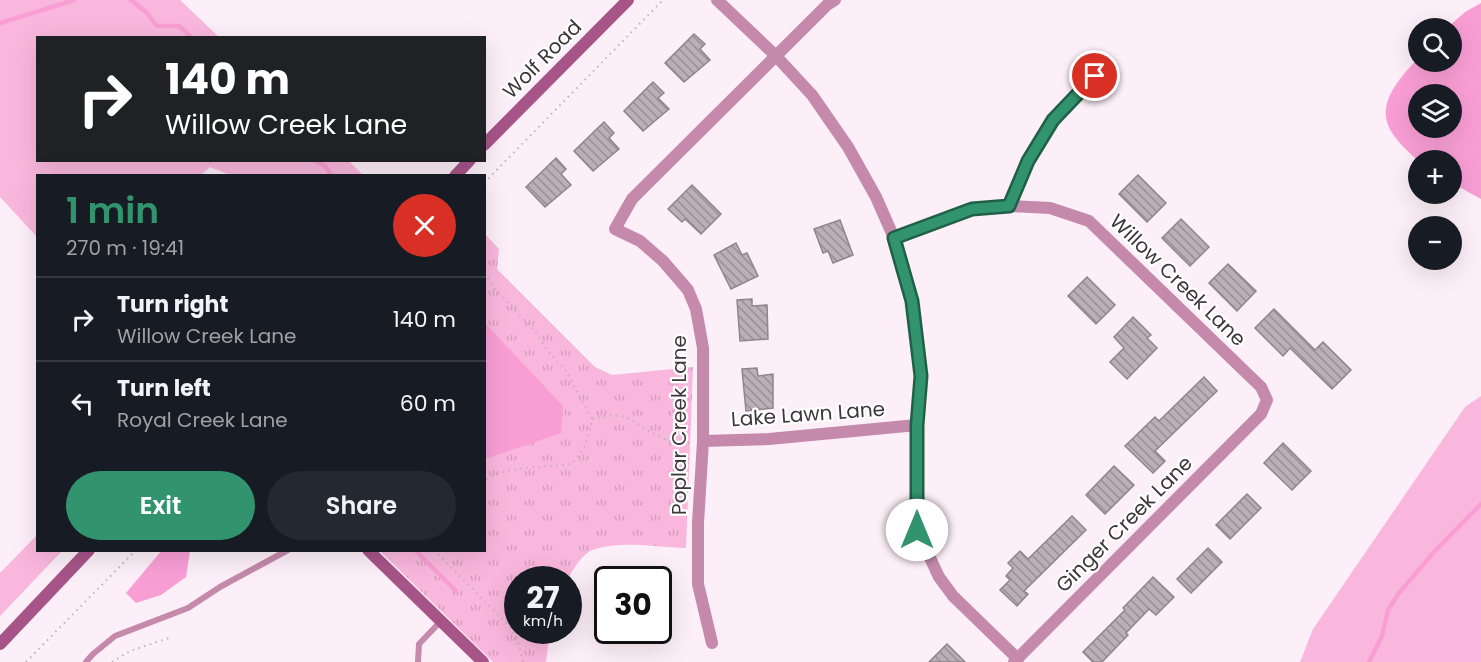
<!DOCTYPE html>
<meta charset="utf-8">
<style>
:root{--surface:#171b24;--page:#242831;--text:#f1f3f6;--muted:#9ea1a6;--line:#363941;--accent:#32946e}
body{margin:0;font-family:Poppins,sans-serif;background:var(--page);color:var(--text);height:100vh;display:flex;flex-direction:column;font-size:22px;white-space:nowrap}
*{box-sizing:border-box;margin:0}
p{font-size:20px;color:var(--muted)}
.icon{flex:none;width:33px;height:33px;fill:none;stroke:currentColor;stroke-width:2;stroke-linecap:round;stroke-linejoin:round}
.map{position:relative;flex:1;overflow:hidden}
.drawer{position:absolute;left:36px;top:174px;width:450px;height:378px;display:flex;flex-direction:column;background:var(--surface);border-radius:0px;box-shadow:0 6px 24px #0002}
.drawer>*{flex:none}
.top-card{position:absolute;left:36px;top:36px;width:450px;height:126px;border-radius:0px;box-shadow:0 6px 24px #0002;background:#202124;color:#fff;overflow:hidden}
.buttons{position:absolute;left:1408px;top:18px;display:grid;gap:12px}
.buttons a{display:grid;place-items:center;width:54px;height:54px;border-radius:50%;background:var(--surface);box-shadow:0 6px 24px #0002;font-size:30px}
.speed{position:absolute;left:504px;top:566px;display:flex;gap:12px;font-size:30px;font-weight:700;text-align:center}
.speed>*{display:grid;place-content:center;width:78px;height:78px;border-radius:50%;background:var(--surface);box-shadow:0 6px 24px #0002;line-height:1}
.speed small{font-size:15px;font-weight:400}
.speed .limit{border:3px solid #111;border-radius:9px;background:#fff;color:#111}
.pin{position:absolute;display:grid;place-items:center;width:51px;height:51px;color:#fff;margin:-26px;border:3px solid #fff;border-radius:50%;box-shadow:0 2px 6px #0007}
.me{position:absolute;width:66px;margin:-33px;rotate:0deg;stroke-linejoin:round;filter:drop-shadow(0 0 4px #0008)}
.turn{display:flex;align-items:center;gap:21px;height:126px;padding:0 30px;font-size:27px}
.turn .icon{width:78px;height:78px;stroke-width:2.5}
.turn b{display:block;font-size:42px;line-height:51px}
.round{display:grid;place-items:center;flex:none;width:63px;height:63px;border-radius:32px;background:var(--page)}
.summary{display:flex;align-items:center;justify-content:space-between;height:102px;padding:0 30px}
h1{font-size:36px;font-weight:600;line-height:45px;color:var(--accent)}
.cta{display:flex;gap:12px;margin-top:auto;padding:12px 30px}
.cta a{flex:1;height:69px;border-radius:36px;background:var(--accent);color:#fff;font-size:24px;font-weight:600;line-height:69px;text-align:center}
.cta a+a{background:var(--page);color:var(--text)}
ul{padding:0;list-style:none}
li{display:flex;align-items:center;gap:18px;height:84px;padding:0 30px;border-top:2px solid var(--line)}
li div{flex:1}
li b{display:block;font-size:22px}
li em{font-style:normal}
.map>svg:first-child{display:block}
</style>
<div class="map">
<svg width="1481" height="662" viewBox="0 0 1481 662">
<defs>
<pattern id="park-tufts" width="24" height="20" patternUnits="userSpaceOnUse" patternTransform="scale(1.5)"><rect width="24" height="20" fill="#fab7dd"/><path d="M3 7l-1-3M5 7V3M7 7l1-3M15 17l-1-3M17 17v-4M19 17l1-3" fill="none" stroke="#d79ebe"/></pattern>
<pattern id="building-back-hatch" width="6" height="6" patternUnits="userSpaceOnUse" patternTransform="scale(1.5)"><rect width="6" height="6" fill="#bcaeb6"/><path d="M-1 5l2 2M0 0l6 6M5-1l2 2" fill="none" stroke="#9a8e95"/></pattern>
</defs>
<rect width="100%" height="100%" fill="#fdeff7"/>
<!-- grass -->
<g fill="#fab7dd">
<path d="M0 0H180L219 37 38 38V160H348L363 175H230L210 167 201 175 38 176 37 237 0 197Z"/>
<path d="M1481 396V662H1300L1313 629 1465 407Z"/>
<path d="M37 535 38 550 62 551 0 616V573Z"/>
</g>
<!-- park -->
<path fill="url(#park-tufts)" d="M485 234 499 249 497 269 595 367 612 375 693 367 686 548C656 547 620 540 592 550 583 554 572 570 568 579H518V630H550L546 662H493L380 551 484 550Z"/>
<!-- water -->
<g fill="#f99ed5" fill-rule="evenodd">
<path d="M1481 3V199L1452 183V160L1419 162C1408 151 1391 137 1387 122 1380 97 1404 74 1419 57V62H1452V28H1447L1465 12ZM1419 94H1452V128H1419Z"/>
<path d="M484 322 563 406 561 433 485 459Z"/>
<path d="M162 550 190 551 186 577 161 595 136 603 126 593Z"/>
</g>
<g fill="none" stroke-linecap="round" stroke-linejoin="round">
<!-- stream -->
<g stroke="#f99ed5" stroke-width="4.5">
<path d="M131 0 147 13 157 26H179L192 38"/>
<path d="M0 23 74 0"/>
<path d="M315 160 326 167 332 176"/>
<path d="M415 550 456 591"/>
<path d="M1369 662 1382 636 1388 610 1399 593 1434 552 1481 504"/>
</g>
</g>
<!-- building -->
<g fill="url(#building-back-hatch)" stroke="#91848b" stroke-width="1.5">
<path d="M694 34 705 44 700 49 710 60 684 82 665 63Z"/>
<path d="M653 82 664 93 658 98 669 109 643 131 624 111Z"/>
<path d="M604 122 614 133 609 138 619 149 593 171 574 151Z"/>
<path d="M556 158 566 169 561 174 571 185 545 207 526 187Z"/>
<path d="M1138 175 1166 203 1147 222 1119 194Z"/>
<path d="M692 185 721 214 701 234 685 219 682 222 668 209Z"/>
<path d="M1181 219 1209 247 1190 266 1162 238Z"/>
<path d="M840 220 853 255 833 263 828 251 823 253 814 229Z"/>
<path d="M736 243 742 255 747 253 758 276 731 289 714 255Z"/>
<path d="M1228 264 1256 291 1237 311 1209 283Z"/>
<path d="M1087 277 1115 305 1096 324 1068 296Z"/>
<path d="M752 299V306L767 305 768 339 740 341 737 300Z"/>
<path d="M1274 309 1315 350 1323 342 1351 370 1332 389 1290 348 1283 356 1255 328Z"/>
<path d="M1133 317 1151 335 1147 338 1157 348 1127 379 1110 362 1124 348 1114 337Z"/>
<path d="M757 368 758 376 773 374V408L746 411 742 369Z"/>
<path d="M1204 377 1217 391 1155 451 1165 461 1153 473 1125 446 1155 417 1159 421Z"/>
<path d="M1283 443 1311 471 1292 490 1264 463Z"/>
<path d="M1114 466 1134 485 1105 514 1086 495Z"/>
<path d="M1247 494 1261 508 1230 539 1216 525Z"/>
<path d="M1072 516 1086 530 1024 591 1028 594 1017 606 1000 590 1010 580 1006 576 1013 568 1008 563 1020 551 1028 559Z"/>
<path d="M1208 548 1222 562 1191 593 1177 579Z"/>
<path d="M1153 577 1174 597 1156 615 1149 609 1126 633 1128 635 1102 662H1093L1083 652 1125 610 1123 608Z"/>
<path d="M947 644 965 662H929Z"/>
</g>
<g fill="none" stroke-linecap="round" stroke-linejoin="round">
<!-- path -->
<g stroke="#beb3b9" stroke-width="2" stroke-dasharray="1.5 4.5" stroke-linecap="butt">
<path d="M484 183 663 0"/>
<path d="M484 274 495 289 535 331 547 350 566 371 592 419C589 436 585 452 571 464 547 468 504 465 484 481"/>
<path d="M592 419C629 408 633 425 662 438 670 442 681 442 690 443"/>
<path d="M434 550 509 626 517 639 523 662"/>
<path d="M26 662 136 550"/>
<path d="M112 662 130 651 169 638"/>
</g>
<!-- lane -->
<g stroke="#c489ab" stroke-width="6">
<path d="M86 662 93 654 115 636 188 608 220 587 288 550"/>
<path d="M418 662 419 644 441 621"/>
</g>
<!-- street -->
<g stroke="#c489ab" stroke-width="12">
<path d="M717 0 775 55 812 95 848 147 876 197 894 238 912 301 921 376 917 425V530L939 577 953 596 1018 659"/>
<path d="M1009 206 1028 161 1053 120 1095 76"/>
<path d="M894 238 972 209 1009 206 1050 208 1089 221 1261 387 1267 400 1261 414 1014 662"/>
<path d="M703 441 769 439 917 425"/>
<path d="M712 643 698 584V523L703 441V348L696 309 688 290 663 261 640 241 615 229 632 199 827 5 835 0"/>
</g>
<!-- secondary -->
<g stroke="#a75488" stroke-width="12">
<path d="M484 145 628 0"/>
<path d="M455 176 470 160"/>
<path d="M368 550 483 662"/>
<path d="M0 644 89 550"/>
</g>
</g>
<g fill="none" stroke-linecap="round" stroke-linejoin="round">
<!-- route casing -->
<g stroke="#206048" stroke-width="15">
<path id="route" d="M917 530V425L921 376 912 301 894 238 972 209 1009 206 1028 161 1053 120 1095 76"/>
</g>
<!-- route -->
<use href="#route" stroke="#32946e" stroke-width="10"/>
</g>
<g text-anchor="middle" stroke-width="4.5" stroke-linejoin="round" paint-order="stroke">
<!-- street labels -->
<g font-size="20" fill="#3d373a" stroke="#fff">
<text transform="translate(542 59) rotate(-45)" y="7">Wolf Road</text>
<text transform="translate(1178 280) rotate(44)" y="7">Willow Creek Lane</text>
<text transform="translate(808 414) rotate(-4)" y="7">Lake Lawn Lane</text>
<text transform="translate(679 425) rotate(-90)" y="7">Poplar Creek Lane</text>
<text transform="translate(1124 524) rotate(-45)" y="7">Ginger Creek Lane</text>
</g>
</g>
</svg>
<div class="buttons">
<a><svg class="icon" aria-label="search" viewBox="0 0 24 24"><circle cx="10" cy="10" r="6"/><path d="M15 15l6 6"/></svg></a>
<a><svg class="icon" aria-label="layers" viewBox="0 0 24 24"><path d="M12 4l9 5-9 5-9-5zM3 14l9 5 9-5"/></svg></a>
<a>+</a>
<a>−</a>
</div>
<div class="speed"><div>27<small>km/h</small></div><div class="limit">30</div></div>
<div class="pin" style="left:1095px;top:76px;background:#d93025"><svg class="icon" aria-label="arrive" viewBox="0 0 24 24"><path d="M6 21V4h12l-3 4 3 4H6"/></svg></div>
<svg class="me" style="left:917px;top:530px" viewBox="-20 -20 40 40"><circle r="19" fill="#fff"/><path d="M0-13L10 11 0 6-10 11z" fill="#32946e"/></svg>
<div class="top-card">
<div class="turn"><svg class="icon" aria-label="right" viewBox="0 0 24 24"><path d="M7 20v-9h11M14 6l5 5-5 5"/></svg><div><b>140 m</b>Willow Creek Lane</div></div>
</div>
<section class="drawer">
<div class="summary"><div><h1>1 min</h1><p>270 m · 19:41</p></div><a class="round" style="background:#d93025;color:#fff"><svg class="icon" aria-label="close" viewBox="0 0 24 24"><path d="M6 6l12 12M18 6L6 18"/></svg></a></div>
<ul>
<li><svg class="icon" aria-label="right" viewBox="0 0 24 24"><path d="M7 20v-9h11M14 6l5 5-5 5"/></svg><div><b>Turn right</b><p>Willow Creek Lane</p></div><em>140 m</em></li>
<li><svg class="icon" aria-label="left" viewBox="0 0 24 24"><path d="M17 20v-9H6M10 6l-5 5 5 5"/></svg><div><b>Turn left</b><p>Royal Creek Lane</p></div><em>60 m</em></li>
</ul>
<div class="cta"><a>Exit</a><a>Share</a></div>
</section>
</div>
